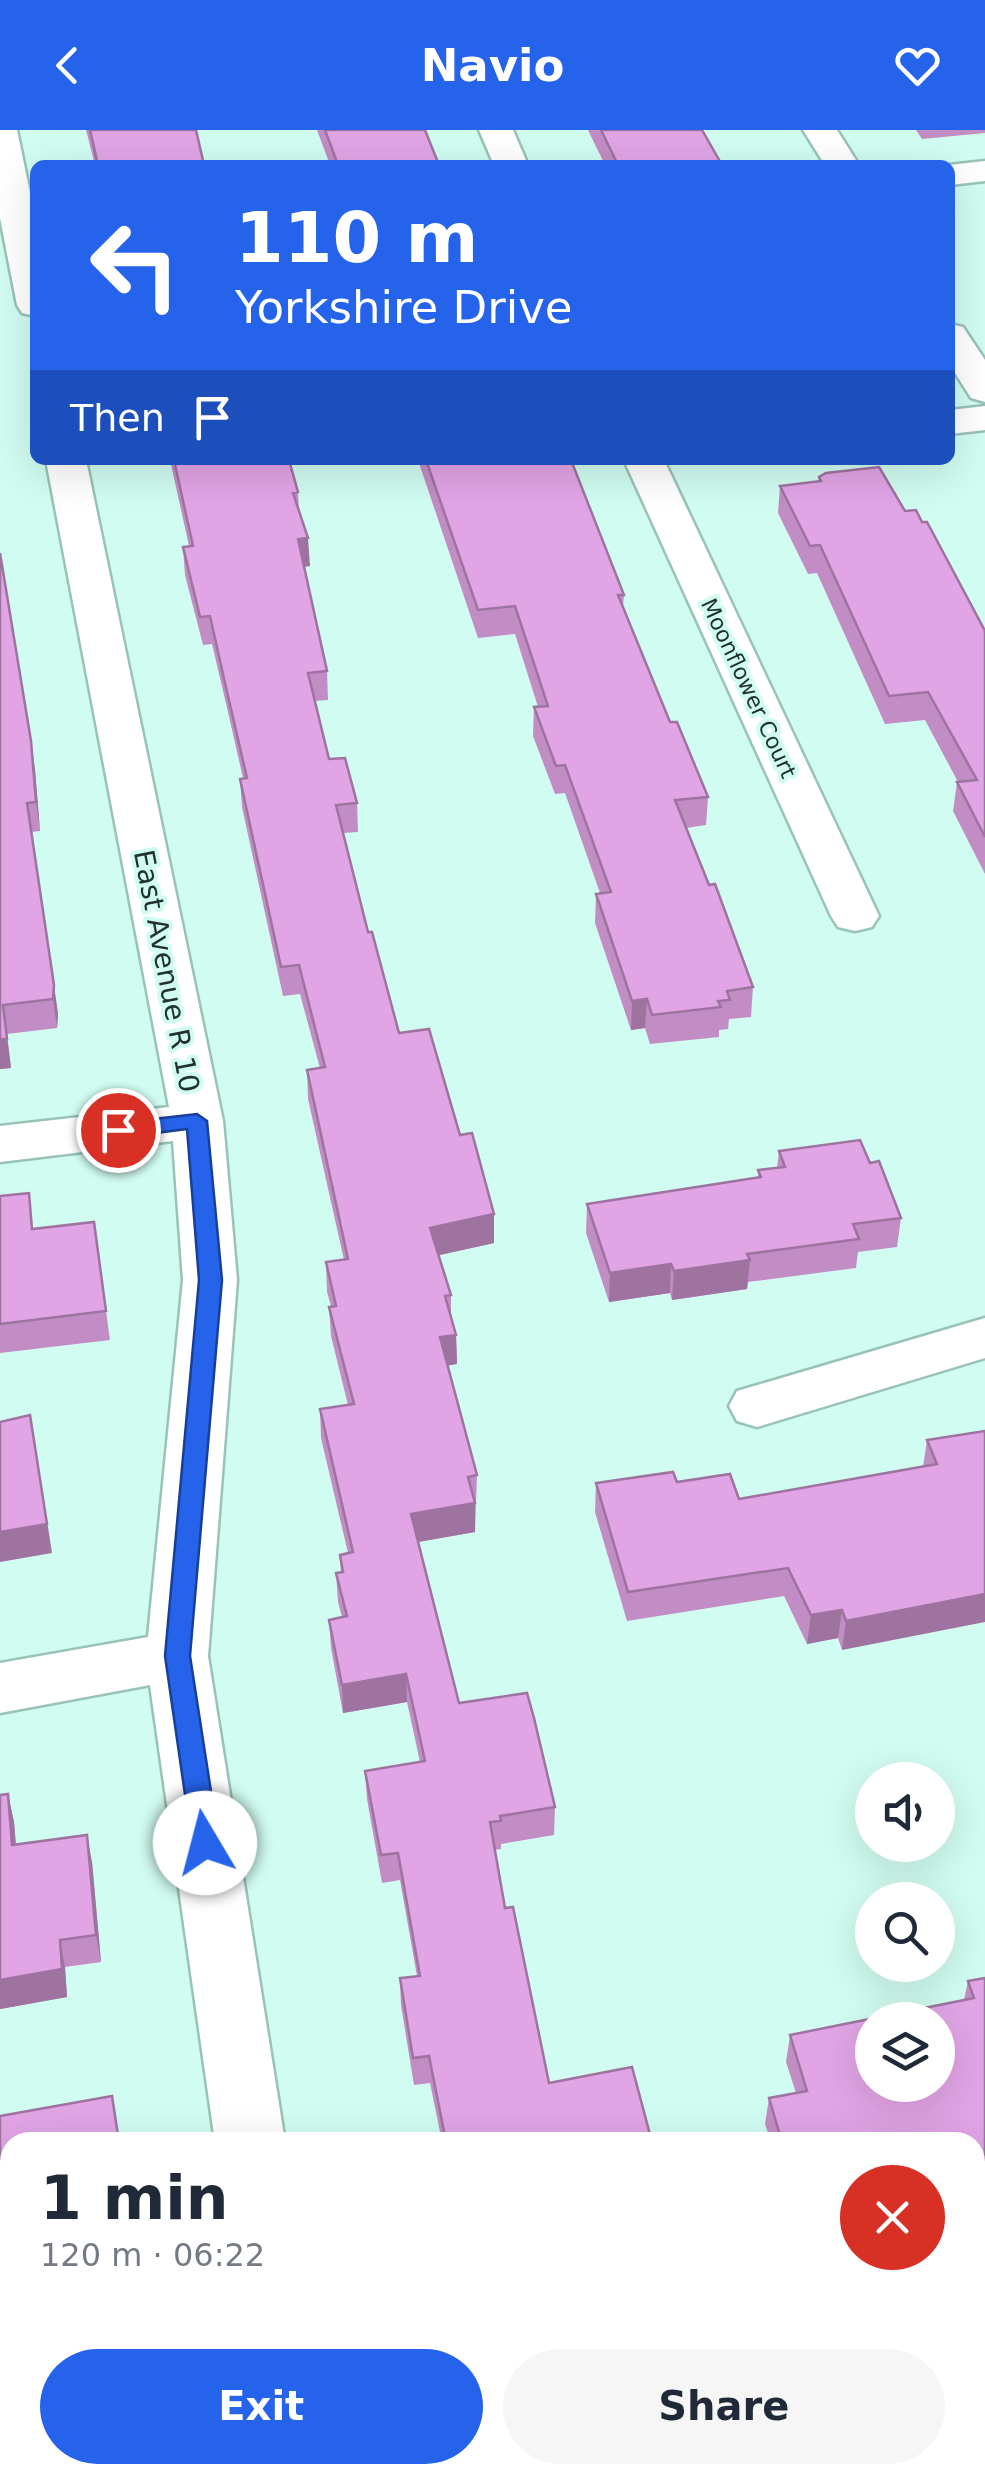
<!DOCTYPE html>
<meta charset="utf-8">
<style>
:root{--surface:#fff;--page:#f6f6f7;--text:#1f2937;--muted:#747a83;--accent:#2563eb}
body{margin:0;font-family:"DejaVu Sans",sans-serif;background:var(--page);color:var(--text);height:100vh;display:flex;flex-direction:column;font-size:38px;white-space:nowrap}
*{box-sizing:border-box;margin:0}
p{font-size:32px;color:var(--muted)}
.icon{flex:none;width:55px;height:55px;fill:none;stroke:currentColor;stroke-width:2;stroke-linecap:round;stroke-linejoin:round}
.map{position:relative;flex:1;overflow:hidden}
.side{position:absolute;left:0px;top:2002px;width:985px;height:352px;display:flex;flex-direction:column;background:var(--surface);border-radius:30px 30px 0 0;box-shadow:0 10px 40px #0002}
.side>*{flex:none}
.guide{position:absolute;left:30px;top:30px;width:925px;height:305px;border-radius:15px;box-shadow:0 10px 40px #0002;background:#2563eb;color:#fff;overflow:hidden}
.fabs{position:absolute;left:855px;top:1632px;display:grid;gap:20px}
.fabs a{display:grid;place-items:center;width:100px;height:100px;border-radius:50%;background:var(--surface);box-shadow:0 10px 40px #0002;font-size:50px}
.pin{position:absolute;display:grid;place-items:center;width:85px;height:85px;color:#fff;margin:-42px;border:5px solid #fff;border-radius:50%;box-shadow:0 2px 10px #0007}
.me{position:absolute;width:110px;margin:-55px;rotate:352deg;stroke-linejoin:round;filter:drop-shadow(0 0 8px #0008)}
.turn{display:flex;align-items:center;gap:35px;height:210px;padding:0 40px;font-size:45px}
.turn .icon{width:130px;height:130px;stroke-width:2.5}
.turn b{display:block;font-size:70px;line-height:85px}
.then{display:flex;align-items:center;height:95px;padding:0 40px;background:#0003;gap:20px;font-size:38px}
.round{display:grid;place-items:center;flex:none;width:105px;height:105px;border-radius:52px;background:var(--page)}
.headline{display:flex;align-items:center;justify-content:space-between;height:170px;padding:0 40px}
h1{font-size:60px;font-weight:700;line-height:75px}
.action{display:flex;gap:20px;margin-top:auto;padding:20px 40px}
.action a{flex:1;height:115px;border-radius:60px;background:var(--accent);color:#fff;font-size:40px;font-weight:700;line-height:115px;text-align:center}
.action a+a{background:var(--page);color:var(--text)}
header{display:flex;justify-content:space-between;align-items:center;height:130px;padding:0 40px;background:var(--accent);color:#fff;font-size:45px;font-weight:700}
.map>svg:first-child{display:block}
</style>
<header><svg class="icon" aria-label="back" viewBox="0 0 24 24"><path d="M15 5l-7 7 7 7"/></svg>Navio<svg class="icon" aria-label="heart" viewBox="0 0 24 24"><path d="M12 20l-8-8c-3-5 5-10 8-4 3-6 11-1 8 4z"/></svg></header>
<div class="map">
<svg width="985" height="2353" viewBox="0 0 985 2353">
<rect width="100%" height="100%" fill="#d1fcf1"/>
<g fill="none" stroke-linecap="round" stroke-linejoin="round">
<!-- minor casing -->
<g stroke="#99c3b8" stroke-width="5">
<g id="minor">
<path d="M0 0H17L35 87V186L22 183 17 175 0 88Z"/>
<path d="M479 0H513L528 35H494Z"/>
<path d="M803 0H837L859 35H825Z"/>
<path d="M985 31V51L950 55 949 35Z"/>
<path d="M950 194 963 197 985 230V272L971 268 950 235Z"/>
<path d="M985 276V300L950 304V280Z"/>
<path d="M46 330H86L223 991 237 1150 208 1526 285 2012H215L150 1555 0 1583V1533L148 1507 183 1150 173 1011 0 1032V996L169 977Z"/>
<path d="M624 330H664L879 786 872 797 855 801 838 797 831 786Z"/>
<path d="M985 1188V1228L757 1297 737 1291 729 1276 737 1261Z"/>
<path d="M985 2169V2241L975 2243V2171Z"/>
<path d="M191 2345H304L301 2353H188Z"/>
</g>
</g>
<!-- minor -->
<use href="#minor" fill="#fff" fill-rule="evenodd"/>
</g>
<!-- wall -->
<g fill="#c28dc5">
<path d="M86 0H196L204 35H95Z"/>
<path d="M317 0H425L439 35H330Z"/>
<path d="M588 0H702L722 35H605Z"/>
<path d="M916 0H985V3L922 9Z"/>
<path d="M170 330H289L298 362 299 382 310 436 304 437 327 541 328 570 314 571 329 629 357 673 358 702 343 703 368 802 399 903 460 1005 494 1084V1113L439 1125 451 1165V1187L456 1205 457 1234 447 1235 477 1345 475 1402 418 1412 459 1573 555 1677 554 1705 501 1714V1719L494 1720 505 1778 549 1953 652 2012H442L430 1953 414 1955 401 1875 400 1848 417 1846 400 1750 382 1753 367 1669 365 1641 420 1632 407 1572 343 1583 331 1518 329 1490 342 1487 338 1472 336 1443 341 1442 340 1425 348 1423 321 1308 320 1279 348 1275 331 1206 329 1177 331 1176 327 1162 326 1132 344 1130 308 969 307 940 320 938 300 864 283 866 242 677 240 649 243 648 228 582 212 514 203 515 185 445 183 417 189 416Z"/>
<path d="M418 330H571L624 465 623 477 670 592 708 667 706 695 686 698 753 857 751 887 729 889 728 899 719 900V907L650 914 645 898 631 900 595 793 596 764 600 763 565 663 555 664 533 606 534 577H538L515 504 478 508Z"/>
<path d="M819 347 905 381 922 392 985 501V744L953 681 957 652H958L925 590 885 594 817 443 808 444 778 383 780 356 818 352Z"/>
<path d="M0 423 35 640 40 701 31 702 58 884 57 898 7 904 11 938 0 939Z"/>
<path d="M779 1021 870 1033 901 1088 897 1117 858 1122 856 1138 748 1152 747 1159 672 1170 670 1163 609 1172 586 1103 587 1074 758 1048V1040L777 1038Z"/>
<path d="M0 1066 34 1099 94 1092 110 1210 0 1223Z"/>
<path d="M985 1301 842 1520 838 1508 807 1514 784 1466 627 1491 595 1382 596 1353 677 1352 739 1369 923 1337 927 1310Z"/>
<path d="M8 1664 14 1692 16 1715 92 1732 101 1832 65 1837 67 1867 0 1879Z"/>
<path d="M985 1848 975 2012H771L765 1994 769 1968 796 1963 786 1932 790 1905 964 1870 968 1851Z"/>
</g>
<!-- shaded-wall -->
<g fill="#9e73a0">
<path d="M308 408 310 436 300 437 298 409Z"/>
<path d="M31 611 35 640 40 701 36 672Z"/>
<path d="M54 855 58 884 57 898 53 869Z"/>
<path d="M647 869 645 898 631 900 632 871Z"/>
<path d="M3 875 11 938 0 939V909Z"/>
<path d="M494 1084V1113L431 1127 430 1098Z"/>
<path d="M750 1130 747 1159 672 1170 674 1141Z"/>
<path d="M671 1134 670 1163 609 1172 610 1143Z"/>
<path d="M456 1205 457 1234 440 1237V1207Z"/>
<path d="M35 1314 52 1423 0 1432V1402Z"/>
<path d="M475 1373V1402L412 1413 411 1384Z"/>
<path d="M985 1464V1492L842 1520 846 1491Z"/>
<path d="M842 1480 838 1508 807 1514 811 1485Z"/>
<path d="M406 1544 407 1572 343 1583 342 1555Z"/>
<path d="M8 1664 14 1692 18 1743 12 1715Z"/>
<path d="M87 1705 92 1732 101 1832 96 1805Z"/>
<path d="M60 1810 65 1837 67 1867 0 1879V1850Z"/>
<path d="M985 2035V2060L975 2062V2037Z"/>
<path d="M10 2208V2234L0 2236V2210Z"/>
</g>
<!-- building -->
<g fill="#e1a4e5" stroke="#9e73a0" stroke-width="2.5" fill-rule="evenodd">
<path d="M90 0H196L204 35H98Z"/>
<path d="M325 0H425L439 35H338Z"/>
<path d="M601 0H702L722 35H618Z"/>
<path d="M174 330H289L298 362 293 363 308 408 298 409 327 541 308 543 329 629 345 628 357 673 336 675 368 802H372L399 903 429 899 460 1005 472 1003 494 1084 430 1098 451 1165 445 1166 456 1205 440 1207 477 1345 468 1347 475 1373 411 1384 459 1573 527 1563 534 1588 555 1677 500 1686 501 1691 490 1692 505 1778 513 1777 549 1953 632 1937 652 2012H446L429 1926 413 1928 400 1848 420 1846 398 1723 381 1725 365 1641 425 1631 406 1544 342 1555 329 1490 347 1486 336 1443 343 1442 340 1425 353 1422 320 1279 354 1274 329 1177 336 1176 326 1132 348 1129 307 940 325 937 299 835 281 837 240 649 247 648 225 553 210 486 200 487 183 417 193 416Z"/>
<path d="M426 330H571L624 465H618L670 592H677L708 667 675 670 709 755 715 754 753 857 727 861 730 870 718 871 721 877 652 885 647 869 632 871 596 764 611 762 565 635 556 636 534 577 548 576 515 476 478 480Z"/>
<path d="M879 337 905 381 916 380 922 392H927L985 501V707L957 652 977 650 928 562 889 566 820 415 810 416 780 356 821 351 819 347 826 343Z"/>
<path d="M0 423 31 611 36 672 27 673 54 855 53 869 3 875 7 909H0Z"/>
<path d="M860 1010 870 1033 879 1031 901 1088 853 1094 859 1109 747 1124 750 1130 674 1141 671 1134 610 1143 587 1074 761 1047 758 1040 785 1037 779 1021Z"/>
<path d="M29 1063 32 1099 94 1092 106 1181 0 1194V1066Z"/>
<path d="M30 1285 47 1394 0 1402V1292Z"/>
<path d="M985 1301V1464L846 1491 842 1480 811 1485 788 1438 628 1462 596 1353 673 1342 677 1352 730 1344 739 1369 937 1334 927 1310Z"/>
<path d="M8 1664 12 1715 87 1705 96 1805 60 1810 62 1839 0 1850V1665Z"/>
<path d="M985 1848V2035L975 2037V2012H782L769 1968 807 1961 790 1905 974 1868 968 1851ZM872 1890H938V1955H872Z"/>
<path d="M112 1966 119 2012H10V2208L0 2210V1986Z"/>
<path d="M985 2340V2353H924L963 2345H975V2343Z"/>
</g>
<!-- route -->
<path fill="#2563eb" stroke="#184099" stroke-width="2.5" d="M197 984 207 991 222 1150 190 1526 219 1713 215 1721H196L192 1713 165 1526 199 1150 187 999 118 1008 107 1000 118 993Z"/>
<g text-anchor="middle" stroke-width="8" stroke-linejoin="round" paint-order="stroke">
<!-- far-street labels -->
<g font-size="22" fill="#21322e" stroke="#d1fcf1">
<text transform="translate(749 558) rotate(65)" y="8">Moonflower Court</text>
</g>
<!-- street labels -->
<g font-size="28" fill="#21322e" stroke="#d1fcf1">
<text transform="translate(167 841) rotate(79)" y="10">East Avenue R 10</text>
</g>
</g>
</svg>
<div class="fabs">
<a><svg class="icon" aria-label="sound" viewBox="0 0 24 24"><path d="M4 9h4l5-4v14l-5-4H4zM17 9q2 3 0 6"/></svg></a>
<a><svg class="icon" aria-label="search" viewBox="0 0 24 24"><circle cx="10" cy="10" r="6"/><path d="M15 15l6 6"/></svg></a>
<a><svg class="icon" aria-label="layers" viewBox="0 0 24 24"><path d="M12 4l9 5-9 5-9-5zM3 14l9 5 9-5"/></svg></a>
</div>
<div class="pin" style="left:118px;top:1000px;background:#d93025"><svg class="icon" aria-label="arrive" viewBox="0 0 24 24"><path d="M6 21V4h12l-3 4 3 4H6"/></svg></div>
<svg class="me" style="left:205px;top:1713px" viewBox="-20 -20 40 40"><circle r="19" fill="#fff"/><path d="M0-13L10 11 0 6-10 11z" fill="#2563eb"/></svg>
<div class="guide">
<div class="turn"><svg class="icon" aria-label="left" viewBox="0 0 24 24"><path d="M17 20v-9H6M10 6l-5 5 5 5"/></svg><div><b>110 m</b>Yorkshire Drive</div></div>
<div class="then">Then<svg class="icon" aria-label="arrive" viewBox="0 0 24 24"><path d="M6 21V4h12l-3 4 3 4H6"/></svg></div>
</div>
<section class="side">
<div class="headline"><div><h1>1 min</h1><p>120 m · 06:22</p></div><a class="round" style="background:#d93025;color:#fff"><svg class="icon" aria-label="close" viewBox="0 0 24 24"><path d="M6 6l12 12M18 6L6 18"/></svg></a></div>
<div class="action"><a>Exit</a><a>Share</a></div>
</section>
</div>
